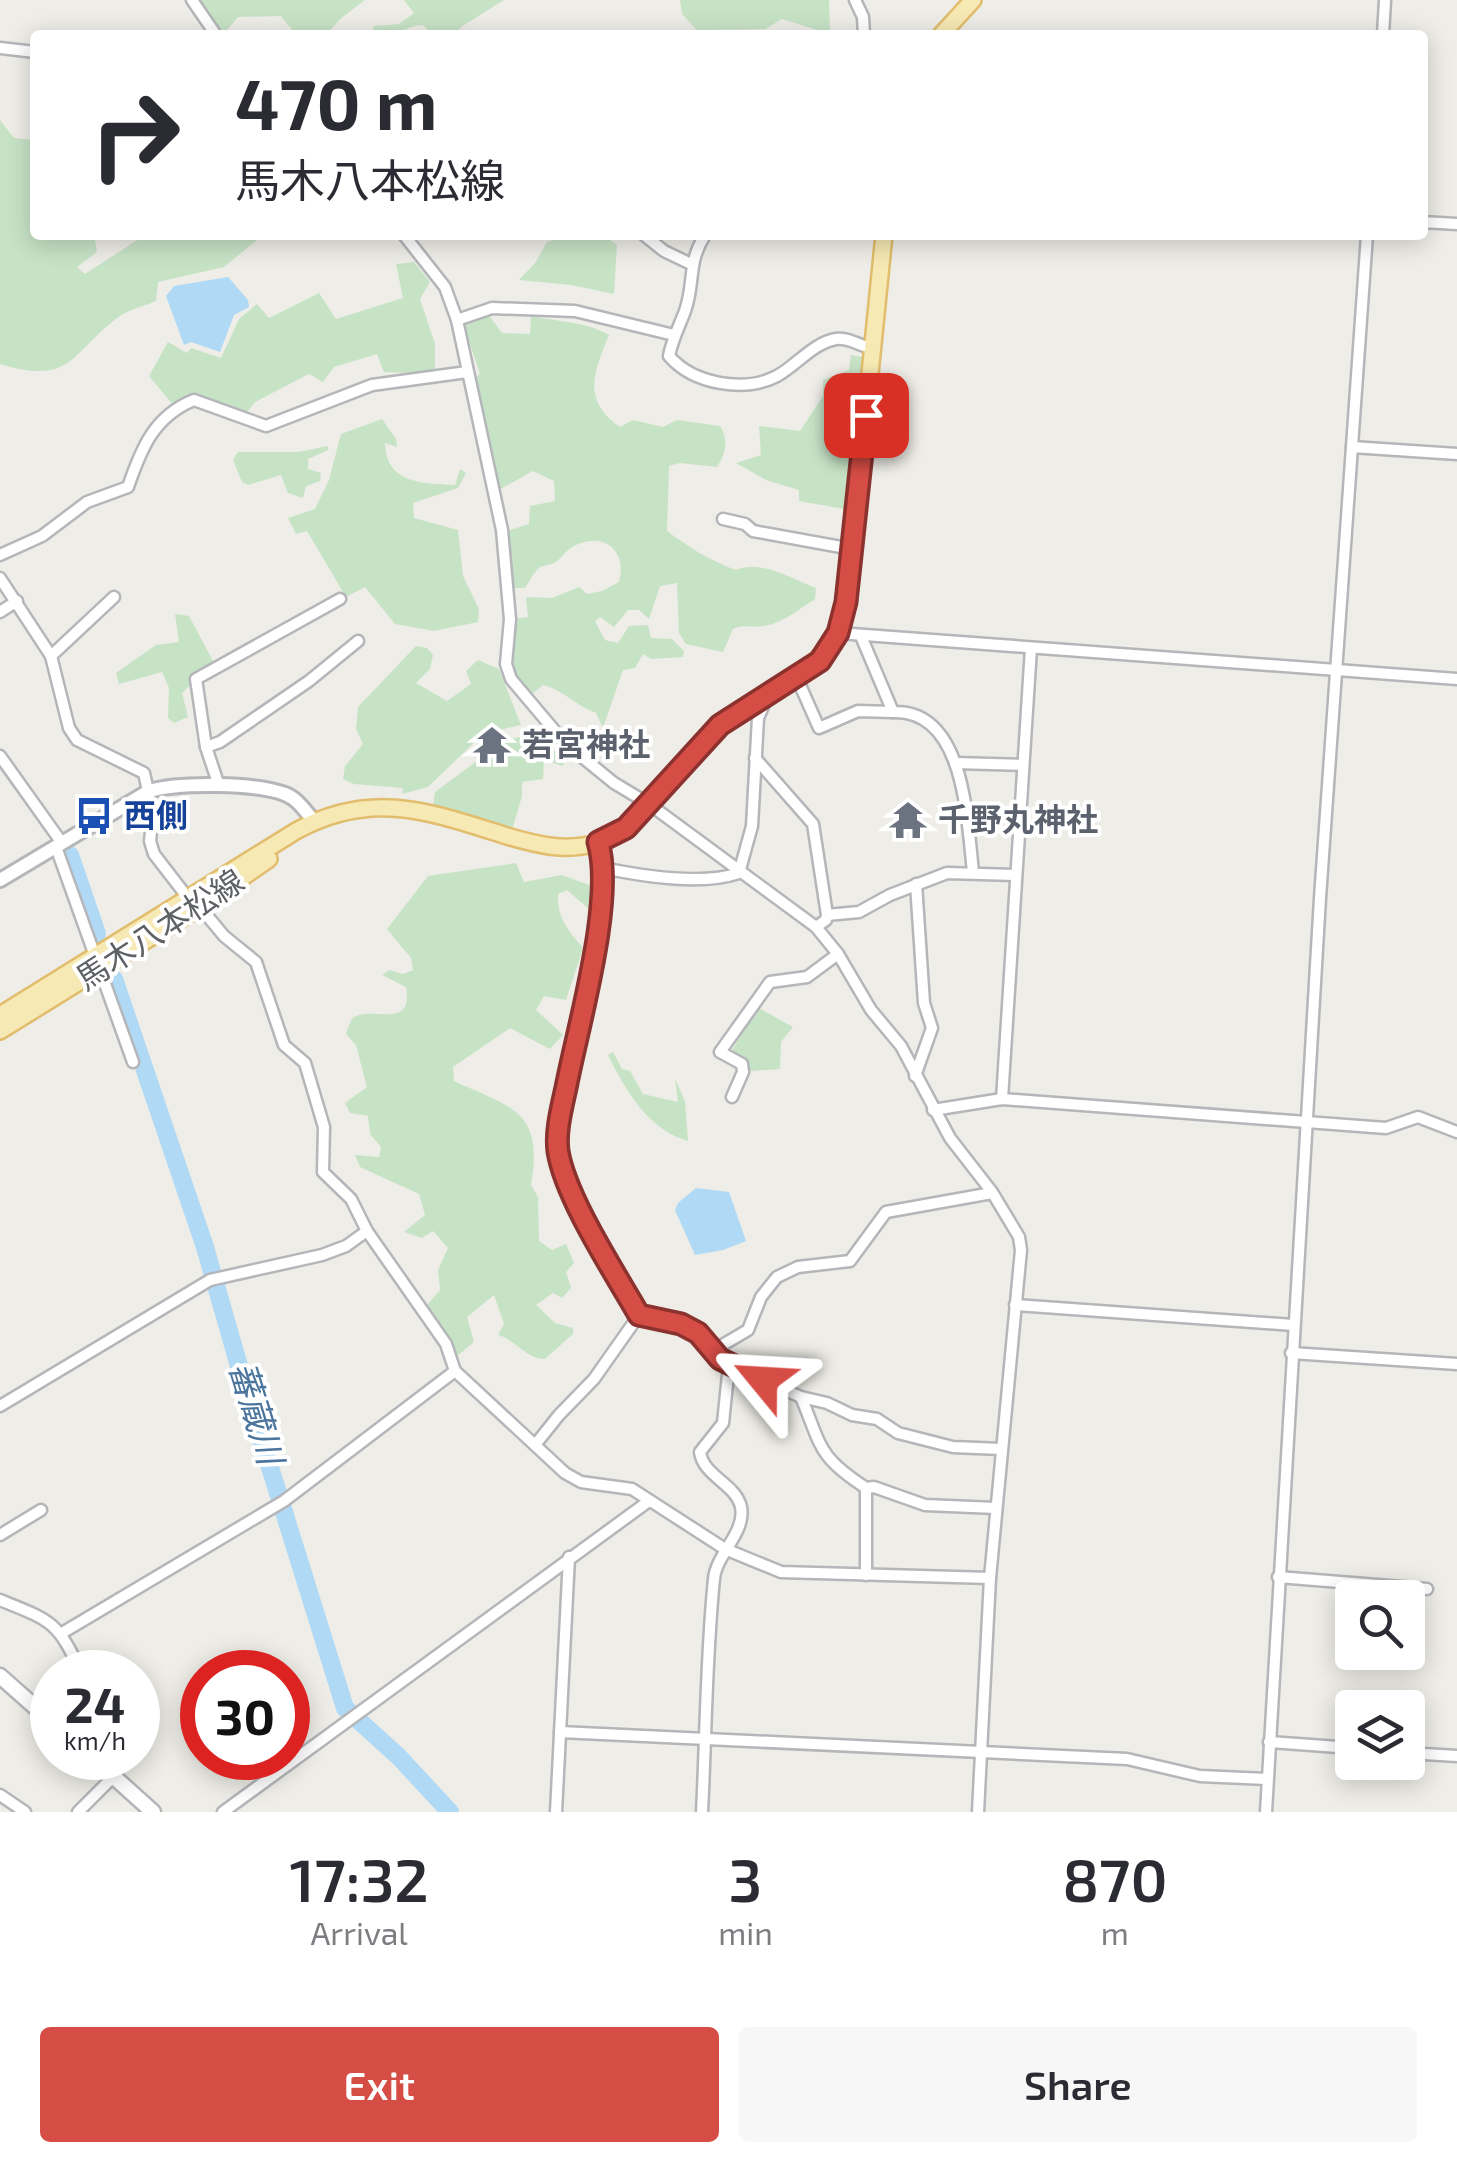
<!DOCTYPE html>
<meta charset="utf-8">
<style>
:root{--surface:#fff;--page:#f7f7f7;--text:#2b2b33;--muted:#7c7c81;--accent:#d64d46}
body{margin:0;font-family:"Exo 2","Noto Sans JP",sans-serif;background:var(--page);color:var(--text);height:100vh;display:flex;flex-direction:column;font-size:38px;white-space:nowrap}
*{box-sizing:border-box;margin:0}
p{font-size:32px;color:var(--muted)}
.icon{flex:none;width:55px;height:55px;fill:none;stroke:currentColor;stroke-width:2;stroke-linecap:round;stroke-linejoin:round}
.map{position:relative;height:1812px;overflow:hidden}
.side{display:flex;flex-direction:column;background:var(--surface);flex:1}
.side>*{flex:none}
.guide{position:absolute;left:30px;top:30px;width:1398px;height:210px;border-radius:10px;box-shadow:0 5px 25px #0003;background:#fff;color:var(--text);overflow:hidden}
.controls{position:absolute;left:1335px;top:1580px;display:grid;gap:20px}
.controls a{display:grid;place-items:center;width:90px;height:90px;border-radius:10px;background:var(--surface);box-shadow:0 5px 25px #0003;font-size:50px}
.speed{position:absolute;left:30px;top:1650px;display:flex;gap:20px;font-size:50px;font-weight:700;text-align:center}
.speed>*{display:grid;place-content:center;width:130px;height:130px;border-radius:50%;background:var(--surface);box-shadow:0 5px 25px #0003;line-height:1}
.speed small{font-size:25px;font-weight:400}
.speed .limit{border:15px solid #d22;background:#fff;color:#111}
.pin{position:absolute;display:grid;place-items:center;width:85px;height:85px;color:#fff;margin:-42px;border-radius:20px;box-shadow:0 5px 15px #0006}
.me{position:absolute;width:110px;margin:-55px;rotate:297deg;stroke-linejoin:round;filter:drop-shadow(0 0 8px #0008)}
.turn{display:flex;align-items:center;gap:35px;height:210px;padding:0 40px;font-size:45px}
.turn .icon{width:130px;height:130px;stroke-width:2.5}
.turn b{display:block;font-size:70px;line-height:85px}
.eta{display:flex;justify-content:space-evenly;align-items:center;height:170px;text-align:center}
.eta b{font-size:60px;font-weight:600;line-height:70px}
.action{display:flex;gap:20px;margin-top:auto;padding:20px 40px}
.action a{flex:1;height:115px;border-radius:10px;background:var(--accent);color:#fff;font-size:40px;font-weight:600;line-height:115px;text-align:center}
.action a+a{background:var(--page);color:var(--text)}
.map>svg:first-child{display:block}
</style>
<div class="map">
<svg width="1457" height="1812" viewBox="0 0 1457 1812">
<rect width="100%" height="100%" fill="#eeede7"/>
<!-- green -->
<g fill="#c7e3c6">
<path d="M199 0H365L339 20 326 35H296L281 16 238 17 223 35Z"/>
<path d="M404 0H504L461 27 456 35H432L423 25C402 26 398 39 373 32L374 26 399 24 414 13Z"/>
<path d="M680 0H829L830 34 782 19 765 29 697 30 682 14Z"/>
<path d="M0 120 14 138 35 140V235H94L97 252 77 267 85 274 145 235H263L224 267 158 282 156 301C145 306 130 309 120 316 69 353 74 386 0 364Z"/>
<path d="M570 235H603L617 245 614 294 571 285 519 280 535 263 547 242Z"/>
<path d="M414 262 430 282 420 299 435 344V374L384 372 377 354 334 367 323 382 309 374 255 402 244 416 193 397 174 406 149 376 168 342 187 353 191 348 221 358 239 319 257 304 269 318 319 293 336 319 403 298 396 264Z"/>
<path d="M488 314 502 333 530 334 531 316C558 322 585 321 609 335 594 372 581 400 620 427L633 420 663 427 677 420 720 426C729 439 726 454 717 467L680 463 669 466 667 531C690 548 709 560 736 570 760 559 792 579 816 588L815 599C799 609 783 623 764 626 752 628 745 624 733 629L723 652 686 644 679 633 677 583 660 586 649 619 639 610H628L614 627 600 617 595 621 605 640 618 643 629 626 648 625 651 638 672 639 684 651 683 657 651 659 643 654 635 668 623 670 603 728 596 713C577 706 563 690 543 685L530 696C506 669 511 653 512 619L528 617 526 597 552 598 579 587 587 594 602 591 619 582C628 549 602 530 572 547 565 551 561 559 554 563 550 565 543 565 539 568 534 572 529 582 525 588H513L507 531 529 524 530 506 555 501 554 481 533 471 497 491 488 438 473 379 480 374 463 323Z"/>
<path d="M851 355 867 358 844 509 799 501V490L766 480 736 463 761 455 759 426 800 431 823 396V380L849 370Z"/>
<path d="M382 419 396 439 397 447 385 443C386 484 422 483 455 485L460 469 466 473 458 488 413 503 414 518 458 530 463 576 479 609 478 622 434 631 395 624 365 587 346 597 307 531 296 534 288 518 315 509 329 480 341 434Z"/>
<path d="M328 446V450L308 459V469L321 473 320 481 306 486 303 498 288 493 281 475 248 485 242 482 233 460 238 452H298Z"/>
<path d="M175 614 189 616 214 663 182 693 188 717 174 723 168 718 169 688 162 672 119 684 116 673 156 645 179 642Z"/>
<path d="M416 646 427 648 433 655 430 669 416 683 447 701 471 684 466 671 478 660 499 669 521 725 484 733 428 787 402 794 403 788 354 784 343 779 345 766 363 744 356 729 358 707Z"/>
<path d="M529 735 566 757 563 766 544 760 543 779 522 782V796L512 830 433 806 435 792 504 741Z"/>
<path d="M516 863 524 882 562 875 589 885 596 901 589 909 567 890 558 894C557 918 568 930 583 948L566 1000 544 996 536 1010 563 1035 550 1049 510 1028 453 1067 454 1081C512 1108 544 1110 531 1185L538 1197 539 1241 552 1250 566 1244 574 1263 566 1272 571 1288 562 1298 553 1293 536 1305 555 1323 573 1328V1334L545 1359C524 1358 517 1340 498 1335L504 1324 494 1295 467 1317 474 1342 457 1356 447 1334 426 1306 440 1290 438 1270 448 1248 433 1231 422 1238 404 1232 425 1215 419 1194 360 1167 355 1155 379 1157 381 1147 370 1134 368 1116 350 1113 345 1103 367 1087 356 1045 346 1034C346 1033 351 1020 352 1019 368 1003 414 1033 406 987L382 975 389 970 403 974 413 970 411 958 387 929 428 876Z"/>
<path d="M757 1007 793 1027 781 1042 780 1069 751 1071 730 1054Z"/>
<path d="M613 1052 622 1069 630 1071 643 1094 678 1102 675 1079 685 1101 688 1141C648 1130 625 1089 608 1055Z"/>
</g>
<!-- water -->
<g fill="#b0d9f5">
<path d="M228 277 248 300 249 307 234 315 220 352 191 342 184 345 166 296 174 286Z"/>
<path d="M696 1188 729 1192 746 1241 723 1250 695 1255 675 1210 678 1203Z"/>
</g>
<g fill="none" stroke-linecap="round" stroke-linejoin="round">
<!-- river -->
<g stroke="#b0d9f5" stroke-width="18">
<path d="M70 855 97 934"/>
<path d="M114 979 205 1247 245 1387 345 1708 399 1757 450 1812"/>
</g>
<!-- minor casing -->
<g stroke="#b4b6ba" stroke-width="15">
<g id="minor">
<path d="M192 0 216 35"/>
<path d="M855 0 863 17 864 35"/>
<path d="M1383 35 1385 0"/>
<path d="M0 48 35 52"/>
<path d="M1422 222 1457 224"/>
<path d="M404 235 445 287 457 320 502 530 510 619 506 664 511 679 565 743 614 783 649 804 816 927 838 954 871 1010 901 1046 950 1138 992 1192 1019 1237 1021 1250 990 1578 978 1812"/>
<path d="M644 235 664 251 691 264"/>
<path d="M705 235C687 263 695 283 685 311 679 327 672 340 669 356 693 384 744 393 777 376 797 365 813 343 836 339 849 337 861 347 873 348"/>
<path d="M457 320 492 308 575 311 674 335"/>
<path d="M1352 447 1457 454"/>
<path d="M723 519 745 524 753 531 852 549"/>
<path d="M0 555 42 536 87 502 128 487C141 449 154 416 194 400L266 426 372 385 467 372"/>
<path d="M0 578 51 656 69 728 77 740 144 773 153 814 150 841 154 854 188 898"/>
<path d="M0 612 17 601"/>
<path d="M838 633 1457 679"/>
<path d="M861 636 893 712C965 709 967 820 973 872"/>
<path d="M51 656 114 597"/>
<path d="M796 676 819 728 858 711 893 712"/>
<path d="M206 747 220 742 309 681 358 641"/>
<path d="M0 756 62 843"/>
<path d="M755 758 813 824 827 915 826 920 816 927"/>
<path d="M955 763 1023 765"/>
<path d="M219 786 206 747 196 679 340 599"/>
<path d="M597 843 603 868 601 914 562 1107 558 1151 577 1204 639 1315"/>
<path d="M56 847 133 1062"/>
<path d="M603 868C642 876 701 886 739 873L752 826 758 718 768 695"/>
<path d="M200 907 224 936 256 962 284 1045 305 1063 324 1127 323 1172 351 1199 367 1231 446 1344 455 1371 565 1473 581 1482 632 1489 725 1549 781 1572 990 1578"/>
<path d="M827 915 859 912 890 895 947 873 1015 875"/>
<path d="M915 1076 932 1028 924 1003 916 884"/>
<path d="M732 1097 743 1072 742 1064 720 1052 770 982 807 977 838 954"/>
<path d="M1002 1099 1031 648"/>
<path d="M933 1110 1002 1099 1386 1128 1418 1117 1457 1132"/>
<path d="M1015 1305 1293 1325"/>
<path d="M714 1350 748 1330 761 1297 777 1277 798 1267 850 1261 886 1212 992 1193"/>
<path d="M1291 1353 1457 1364"/>
<path d="M801 1397 827 1403 852 1415 877 1419 898 1433 953 1447 1001 1449"/>
<path d="M0 1406 210 1280 322 1255 346 1246 367 1231"/>
<path d="M535 1445 559 1415 594 1379 639 1315 681 1324 698 1333 729 1365 801 1397C822 1447 817 1456 866 1488V1575"/>
<path d="M866 1488 874 1487 925 1505 996 1508"/>
<path d="M0 1535 41 1510"/>
<path d="M1278 1577 1427 1589"/>
<path d="M0 1600C52 1621 57 1621 81 1672"/>
<path d="M62 1633 284 1501 455 1371"/>
<path d="M560 1732 1127 1759 1200 1776 1267 1779"/>
<path d="M1269 1742 1352 1748"/>
<path d="M1408 1753 1457 1756"/>
<path d="M0 1795 25 1812"/>
<path d="M78 1812 115 1775 122 1758"/>
<path d="M223 1812 649 1501"/>
<path d="M556 1812 569 1557"/>
<path d="M702 1812C706 1735 706 1656 714 1579 716 1554 746 1533 741 1507 736 1484 703 1476 700 1452L723 1423 729 1365"/>
<path d="M1266 1812 1320 898 1367 235"/>
</g>
</g>
<!-- tertiary casing -->
<g stroke="#b4b6ba" stroke-width="18">
<path id="tertiary" d="M0 880 149 791C180 782 255 783 285 794 298 799 305 811 314 821"/>
</g>
<!-- secondary casing -->
<g stroke="#b3b5b9" stroke-width="19">
<g id="secondary">
<path d="M0 1676 52 1722"/>
<path d="M93 1758 153 1812"/>
</g>
</g>
<!-- primary casing -->
<g stroke="#e1bd6d" stroke-width="20">
<g id="primary">
<path d="M941 35 973 0"/>
<path d="M0 1015 296 831C372 789 431 812 507 836 537 845 566 852 596 843 652 825 677 758 722 724 780 679 825 681 847 602L884 235"/>
<path d="M0 1031 200 907 269 859"/>
</g>
</g>
<!-- minor -->
<use href="#minor" stroke="#fff" stroke-width="10"/>
<!-- tertiary -->
<use href="#tertiary" stroke="#fff" stroke-width="12"/>
<!-- secondary -->
<use href="#secondary" stroke="#fff" stroke-width="14"/>
<!-- primary -->
<use href="#primary" stroke="#f6e9b4" stroke-width="15"/>
</g>
<g fill="none" stroke-linecap="round" stroke-linejoin="round">
<!-- route casing -->
<g stroke="#8b322e" stroke-width="25">
<path id="route" d="M763 1380 720 1359 698 1333 681 1324 639 1315C615 1273 565 1197 558 1151 555 1130 563 1103 567 1083 579 1022 615 899 598 842L626 828 720 725 820 661 838 633 846 602 866 415"/>
</g>
<!-- route -->
<use href="#route" stroke="#d64d46" stroke-width="18"/>
</g>
<!-- icons -->
<defs>
<g id="temple-bare" transform="scale(3)"><path d="M0-6L5-2H3V0L6.5 2.5H4V6H1.5V3h-3V6H-4V2.5H-6.5L-3 0V-2H-5Z" fill="#6b7280" stroke="#fff" stroke-width="2.5" paint-order="stroke"/></g>
<g id="bus-bare" transform="scale(3)"><path d="M-5-6H5V4H4V6H2V4H-2V6H-4V4H-5ZM-3.5-4V0h7V-4ZM-3.5 1.2v1.5H-2V1.2ZM2 1.2v1.5H3.5V1.2Z" fill="#1a4fb4" stroke="#fff" stroke-width="2.5" paint-order="stroke"/></g>
</defs>
<g fill-rule="evenodd">
<use href="#temple-bare" x="492" y="745"/>
<use href="#bus-bare" x="94" y="816"/>
<use href="#temple-bare" x="908" y="820"/>
</g>
<g text-anchor="middle" stroke-width="8" stroke-linejoin="round" paint-order="stroke">
<!-- worship labels -->
<g font-size="32" font-weight="bold" fill="#5b616d" stroke="#fff" text-anchor="start">
<text x="522" y="756">若宮神社</text>
<text x="938" y="831">千野丸神社</text>
</g>
<!-- transit labels -->
<g font-size="32" font-weight="bold" fill="#164399" stroke="#fff" text-anchor="start">
<text x="124" y="827">西側</text>
</g>
<!-- street labels -->
<g font-size="32" fill="#5e6165" stroke="#fff">
<text transform="translate(160 930) rotate(-33)" y="11">馬木八本松線</text>
</g>
<!-- water labels -->
<g font-size="35" font-style="italic" fill="#4b759d" stroke="#fff">
<text transform="translate(256 1413) rotate(73)" y="12">蕃蔵川</text>
</g>
</g>
</svg>
<div class="controls">
<a><svg class="icon" aria-label="search" viewBox="0 0 24 24"><circle cx="10" cy="10" r="6"/><path d="M15 15l6 6"/></svg></a>
<a><svg class="icon" aria-label="layers" viewBox="0 0 24 24"><path d="M12 4l9 5-9 5-9-5zM3 14l9 5 9-5"/></svg></a>
</div>
<div class="speed"><div>24<small>km/h</small></div><div class="limit">30</div></div>
<div class="pin" style="left:866px;top:415px;background:#d93025"><svg class="icon" aria-label="arrive" viewBox="0 0 24 24"><path d="M6 21V4h12l-3 4 3 4H6"/></svg></div>
<svg class="me" style="left:763px;top:1380px" viewBox="-20 -20 40 40"><path d="M0-17L14 15 0 8-14 15z" fill="#d64d46" stroke="#fff" stroke-width="4"/></svg>
<div class="guide">
<div class="turn"><svg class="icon" aria-label="right" viewBox="0 0 24 24"><path d="M7 20v-9h11M14 6l5 5-5 5"/></svg><div><b>470 m</b>馬木八本松線</div></div>
</div>
</div>
<section class="side">
<div class="eta">
<div><b>17:32</b><p>Arrival</p></div>
<div><b>3</b><p>min</p></div>
<div><b>870</b><p>m</p></div>
</div>
<div class="action"><a>Exit</a><a>Share</a></div>
</section>
